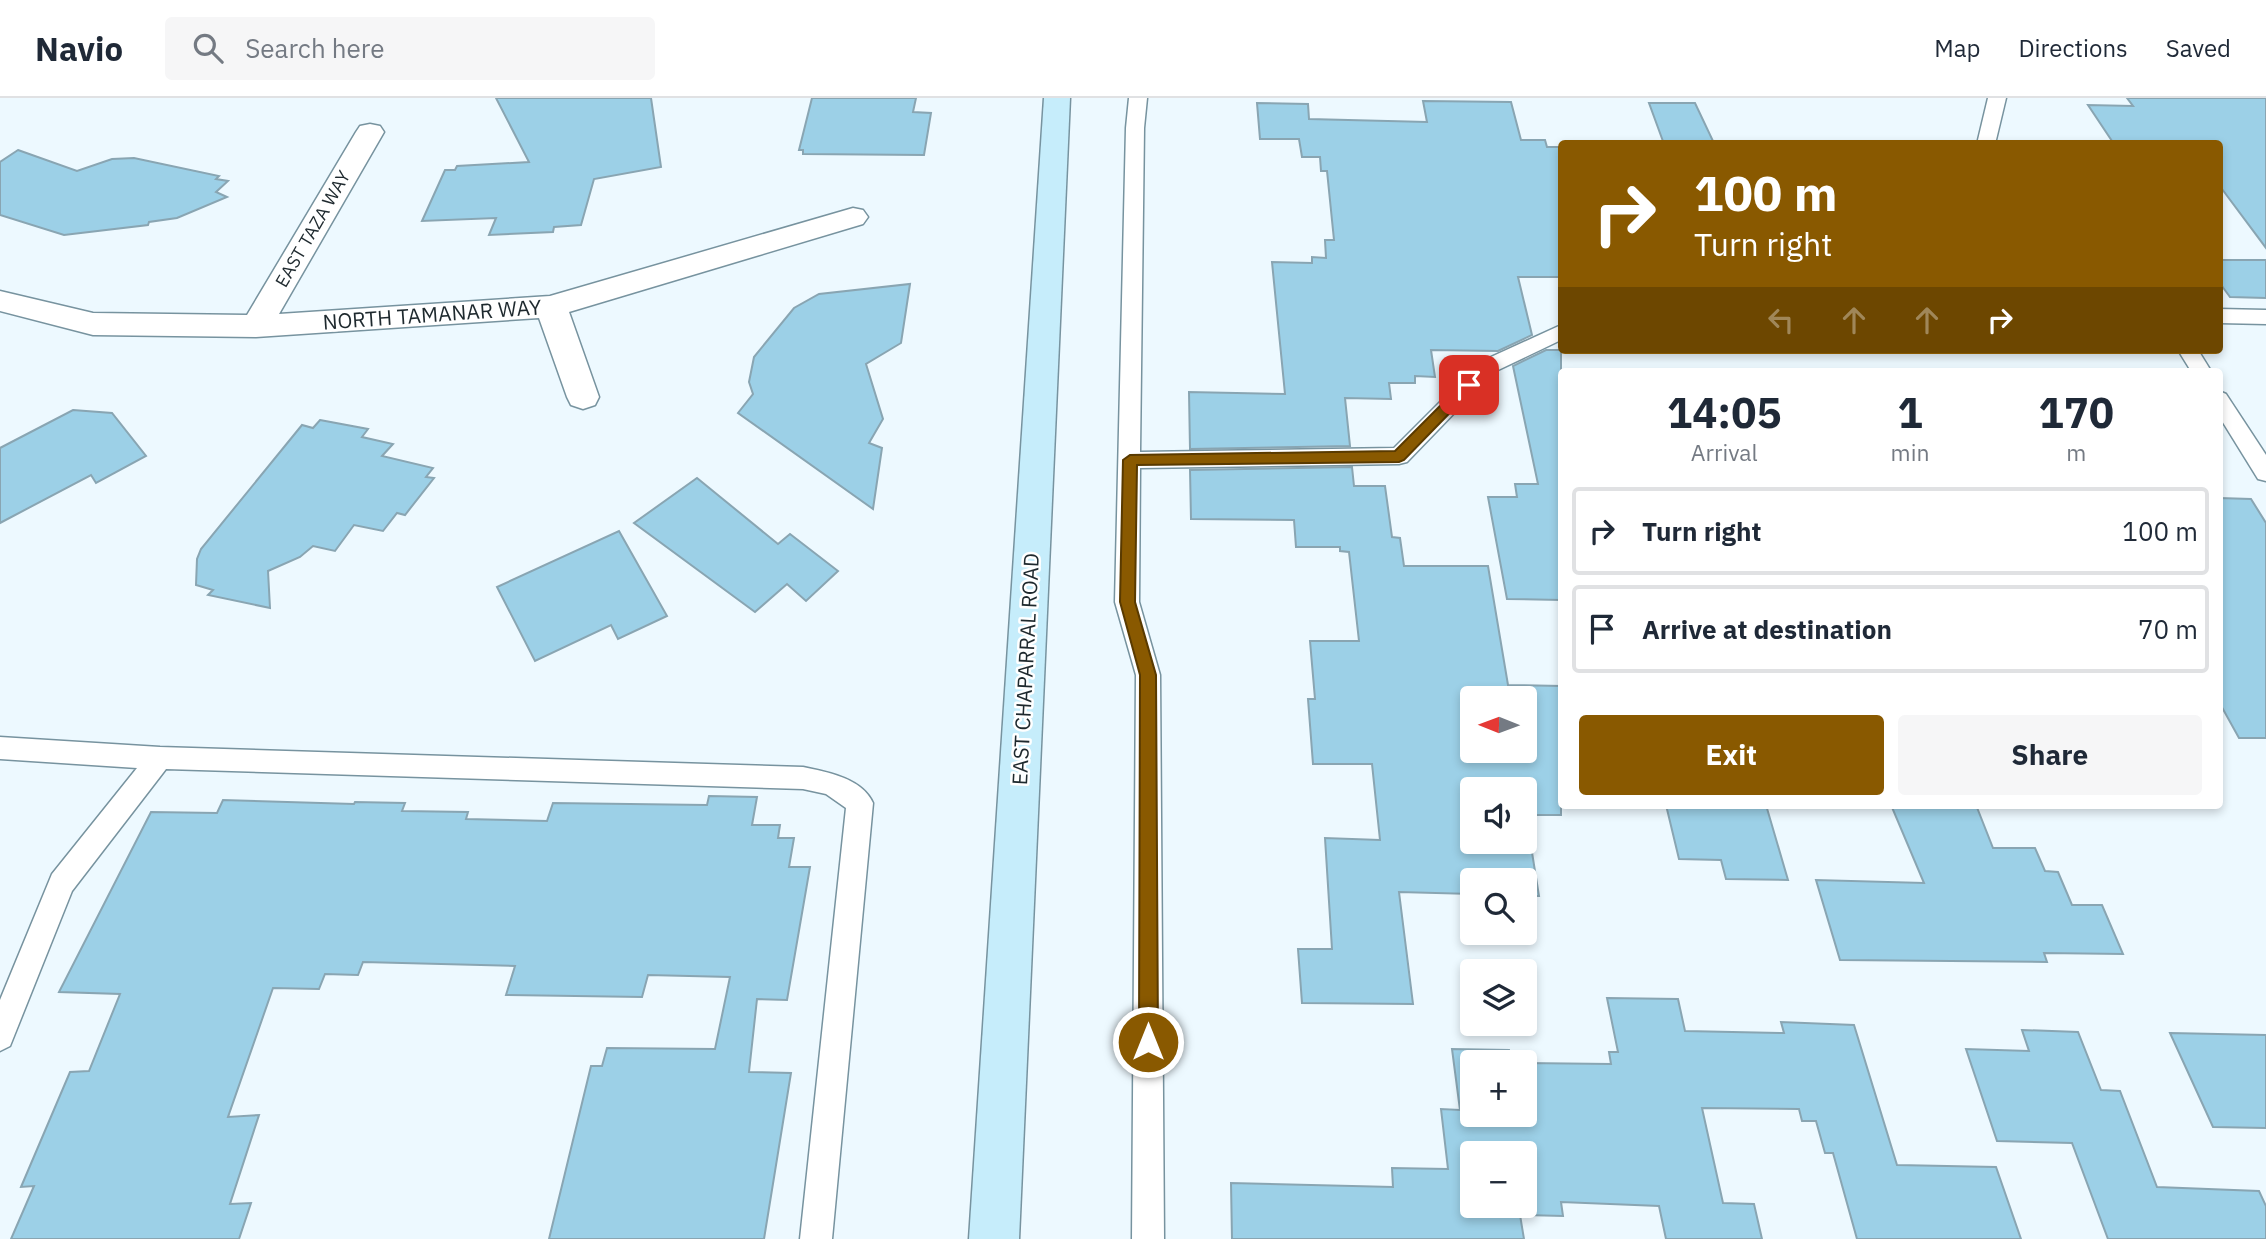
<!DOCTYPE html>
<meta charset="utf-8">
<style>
:root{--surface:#fff;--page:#f6f6f7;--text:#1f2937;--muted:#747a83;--line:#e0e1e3;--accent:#895900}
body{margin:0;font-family:"IBM Plex Sans",sans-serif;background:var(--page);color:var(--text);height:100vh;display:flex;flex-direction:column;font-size:26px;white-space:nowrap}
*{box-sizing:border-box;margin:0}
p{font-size:23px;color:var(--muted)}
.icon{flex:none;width:38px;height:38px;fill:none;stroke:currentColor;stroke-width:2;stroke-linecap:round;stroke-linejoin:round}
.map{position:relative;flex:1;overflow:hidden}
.sheet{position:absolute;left:1558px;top:270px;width:665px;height:441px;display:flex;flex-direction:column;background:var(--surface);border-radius:7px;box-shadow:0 4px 10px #0003}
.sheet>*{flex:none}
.banner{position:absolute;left:1558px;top:42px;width:665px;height:214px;border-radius:7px;box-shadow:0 4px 10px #0003;background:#895900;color:#fff;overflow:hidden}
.needle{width:46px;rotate:271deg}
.tools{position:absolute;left:1460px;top:588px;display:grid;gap:14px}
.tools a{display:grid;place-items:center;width:77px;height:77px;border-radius:7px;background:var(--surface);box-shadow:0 4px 10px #0003;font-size:35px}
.pin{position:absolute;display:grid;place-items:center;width:60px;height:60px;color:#fff;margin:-30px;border-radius:14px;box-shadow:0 4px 10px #0006}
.me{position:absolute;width:77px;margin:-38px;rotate:0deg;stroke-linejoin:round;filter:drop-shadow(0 0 5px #0008)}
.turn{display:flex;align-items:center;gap:24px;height:147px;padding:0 21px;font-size:32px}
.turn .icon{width:91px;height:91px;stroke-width:2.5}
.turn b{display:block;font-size:49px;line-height:60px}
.lanes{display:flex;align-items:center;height:66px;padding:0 21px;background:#0003;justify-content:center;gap:35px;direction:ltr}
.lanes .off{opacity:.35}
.eta{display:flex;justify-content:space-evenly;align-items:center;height:119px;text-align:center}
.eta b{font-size:42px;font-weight:700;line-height:49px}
.action{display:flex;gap:14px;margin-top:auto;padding:14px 21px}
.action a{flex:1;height:80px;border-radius:7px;background:var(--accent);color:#fff;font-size:28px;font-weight:700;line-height:80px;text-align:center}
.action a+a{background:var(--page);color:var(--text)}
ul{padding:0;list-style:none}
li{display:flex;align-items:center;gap:21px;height:88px;margin:0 14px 10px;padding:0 7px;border:4px solid var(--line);border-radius:7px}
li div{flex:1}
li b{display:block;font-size:26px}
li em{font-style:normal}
header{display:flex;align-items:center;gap:42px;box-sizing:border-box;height:98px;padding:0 35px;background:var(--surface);border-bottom:2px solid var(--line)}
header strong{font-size:33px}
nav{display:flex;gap:38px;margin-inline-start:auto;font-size:24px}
.search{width:490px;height:63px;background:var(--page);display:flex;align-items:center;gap:18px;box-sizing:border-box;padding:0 24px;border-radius:7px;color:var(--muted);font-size:26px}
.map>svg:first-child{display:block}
</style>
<header>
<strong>Navio</strong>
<div class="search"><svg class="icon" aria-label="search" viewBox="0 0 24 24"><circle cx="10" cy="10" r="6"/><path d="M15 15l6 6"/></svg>Search here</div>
<nav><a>Map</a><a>Directions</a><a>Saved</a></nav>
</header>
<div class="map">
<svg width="2266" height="1141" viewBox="0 0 2266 1141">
<rect width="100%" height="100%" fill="#edf9ff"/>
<!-- building -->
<g fill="#9cd0e7" stroke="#89a5b2" stroke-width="2" fill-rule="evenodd">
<path d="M496 0H651L661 69 594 81 581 127 554 129 553 134 489 137 496 120 422 123 445 72H455L457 68 529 64Z"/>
<path d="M812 0H916L913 14 931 15 924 57 803 56V52H799Z"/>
<path d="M2127 0H2266V150L2219 87V46H2114L2088 7 2133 8Z"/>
<path d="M1423 3 1511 4 1521 42H1545L1547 49H1561V179H1518L1532 237 1498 253 1431 252 1435 279 1415 278V285H1389L1391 301 1345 300 1350 348 1190 351 1189 294 1285 296 1272 164 1312 165V159L1326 160 1325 142H1334L1327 73H1321L1320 59H1302L1299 41H1260L1257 5 1308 6 1309 21 1427 24Z"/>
<path d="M1649 5H1695L1713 43 1664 46Z"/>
<path d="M18 52 77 73 112 61 134 60 219 78 216 81 228 83 216 94 227 99 177 120 149 124 148 127 64 137 0 117V64Z"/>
<path d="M2219 162H2266V200L2230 199 2219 184Z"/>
<path d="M910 186 901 245 866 266 883 321 869 345 882 350 873 411 738 315 753 296 749 284 754 259 794 210 819 196Z"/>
<path d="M1546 252H1561V502L1507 501 1488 399H1517L1515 386H1538L1513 268Z"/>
<path d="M73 312 112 315 146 358 96 385 91 377 0 425V350Z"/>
<path d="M320 322 368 331 362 339 393 346 382 358 433 370 426 379 434 380 405 417 397 415 383 433 354 427 335 453 313 448 300 459 268 473 270 510 208 497 213 492 196 487 197 461 201 451 302 327 313 330Z"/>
<path d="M1352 369 1354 388H1385L1392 439 1400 440 1404 468H1488L1508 587 1561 588V717H1526L1539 798H1524V782H1472V796L1399 794 1413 906 1302 905 1298 851H1332L1325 740 1380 742 1372 666H1313L1308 601H1315L1310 543H1359L1349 454 1340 453V449H1296L1294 422 1191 421 1190 372ZM1472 600H1524V653H1472ZM1472 691H1524V744H1472Z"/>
<path d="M697 380 778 446 790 436 838 473 806 503 787 486 755 514 634 425Z"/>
<path d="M2219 400 2251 401 2266 425V640H2239L2219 604Z"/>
<path d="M619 433 667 518 618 541 611 527 535 563 497 489Z"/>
<path d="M709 698 757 699 752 727H780L778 740H794L789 769H810L787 902 757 901 749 974 791 975 764 1141H549L591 968H602L607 950 715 951 730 879 648 877 642 899 506 897 515 868 363 864 358 877 325 876 319 891 273 890 228 1019 259 1017 230 1106 251 1105 239 1141H11L34 1088 21 1089 70 974 89 973 120 896 59 894 151 714 217 715 223 702 354 706 355 704 405 705 402 713 468 714 466 721 547 723 553 705 707 707Z"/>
<path d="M1666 707H1766L1788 782 1726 781 1721 762 1679 761Z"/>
<path d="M1891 707H1976L1993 750H2035L2045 773 2058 774 2072 807H2102L2123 856 2044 855 2047 864 1840 862 1816 782 1924 785Z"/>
<path d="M1607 900 1678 901 1685 933 1784 935 1781 924 1854 927 1897 1067 1996 1069 2021 1141H1857L1833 1055H1825L1816 1023H1802L1799 1011 1702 1010 1723 1105 1754 1106 1762 1141H1666L1659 1108 1561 1104 1563 1118 1520 1117 1524 1141H1232L1231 1085 1393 1089 1392 1070 1448 1071 1441 1011 1460 1012 1452 951 1509 952 1511 964H1472V1017H1524V965L1611 966 1609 954H1618ZM1472 1055H1524V1108H1472Z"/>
<path d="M2022 932 2078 934 2101 992 2120 993 2157 1089 2259 1093 2266 1108V1141H2108L2072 1045 1997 1043 1966 951 2029 953Z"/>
<path d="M2170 935 2266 937V1030L2213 1029Z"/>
</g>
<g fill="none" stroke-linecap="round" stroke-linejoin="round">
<!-- service casing -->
<g stroke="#77939f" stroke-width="3">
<g id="service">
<path d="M1129 0H1147L1144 30 1140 354 1394 350 1480 264 1561 227V242L1494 274 1407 364 1399 366 1140 370 1139 504 1160 577 1164 1141H1132L1136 577 1115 504 1126 30Z"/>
<path d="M1988 0H2006L1995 46H1977Z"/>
<path d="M2219 211 2266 212V226L2219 225Z"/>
<path d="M2178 252H2198L2211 273H2191Z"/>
<path d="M2219 293 2226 296 2266 357V383L2258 381 2219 318Z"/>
<path d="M0 639 160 649 803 669C827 674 862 680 873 705L832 1141H800L846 710 826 696 803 691 166 671 72 793 10 948 0 953V902L52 776 137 670 0 661Z"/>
</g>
</g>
<!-- minor casing -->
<g stroke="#77939f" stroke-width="3">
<path id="minor" d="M370 26 380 28 384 34 279 216 550 198 853 110 863 112 868 119 863 126 569 214 599 299 595 307 583 311 571 307 567 299 539 220 256 239 93 237 0 213V193L93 215 247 217 356 34 360 28Z"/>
</g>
<!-- secondary casing -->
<g stroke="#77939f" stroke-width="3">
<path id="secondary" d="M1044 0H1070L1019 1141H969Z"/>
</g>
<!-- service -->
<use href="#service" fill="#fff" fill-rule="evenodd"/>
<!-- minor -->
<use href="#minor" fill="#fff" fill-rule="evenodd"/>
<!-- secondary -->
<use href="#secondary" fill="#c6edfb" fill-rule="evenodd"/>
</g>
<!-- route -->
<path fill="#895900" stroke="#593a00" stroke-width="2" d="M1469 282 1474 283V290L1404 362 1399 364 1137 367 1135 504 1156 577 1158 944 1155 951 1148 953 1142 951 1139 944 1140 577 1120 504 1123 362 1130 357 1395 353 1465 283Z"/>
<g text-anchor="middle" stroke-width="5" stroke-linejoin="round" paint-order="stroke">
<!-- far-street labels -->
<g font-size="18" fill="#1e292e" stroke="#fff">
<text transform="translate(313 131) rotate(-60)" y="6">EAST TAZA WAY</text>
</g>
<!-- street labels -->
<g font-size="21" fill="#1e292e" stroke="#fff">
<text transform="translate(432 217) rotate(-4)" y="7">NORTH TAMANAR WAY</text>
<text transform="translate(1026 571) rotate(-87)" y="7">EAST CHAPARRAL ROAD</text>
</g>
</g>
</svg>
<div class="tools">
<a><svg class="needle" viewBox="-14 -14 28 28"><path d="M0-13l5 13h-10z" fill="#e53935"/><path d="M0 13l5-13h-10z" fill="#747a83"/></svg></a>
<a><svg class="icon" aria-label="sound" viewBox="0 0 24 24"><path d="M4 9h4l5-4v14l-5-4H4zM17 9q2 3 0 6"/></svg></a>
<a><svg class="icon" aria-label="search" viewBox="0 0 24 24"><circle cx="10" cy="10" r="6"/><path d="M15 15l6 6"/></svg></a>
<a><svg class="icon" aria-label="layers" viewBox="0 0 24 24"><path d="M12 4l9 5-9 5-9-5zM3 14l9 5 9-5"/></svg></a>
<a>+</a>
<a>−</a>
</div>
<div class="pin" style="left:1469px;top:287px;background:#d93025"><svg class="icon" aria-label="arrive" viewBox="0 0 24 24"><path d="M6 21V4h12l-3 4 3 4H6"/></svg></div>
<svg class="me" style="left:1148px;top:944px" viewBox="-20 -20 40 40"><circle r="17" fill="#895900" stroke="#fff" stroke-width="3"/><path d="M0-11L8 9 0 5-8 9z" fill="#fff"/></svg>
<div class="banner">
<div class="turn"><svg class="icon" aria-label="right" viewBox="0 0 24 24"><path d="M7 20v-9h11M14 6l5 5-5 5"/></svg><div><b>100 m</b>Turn right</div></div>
<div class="lanes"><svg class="icon off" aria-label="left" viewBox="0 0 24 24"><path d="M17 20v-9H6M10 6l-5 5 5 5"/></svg><svg class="icon off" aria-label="ahead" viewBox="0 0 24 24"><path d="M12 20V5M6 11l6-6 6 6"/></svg><svg class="icon off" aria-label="ahead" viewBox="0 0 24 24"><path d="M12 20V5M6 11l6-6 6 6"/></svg><svg class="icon" aria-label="right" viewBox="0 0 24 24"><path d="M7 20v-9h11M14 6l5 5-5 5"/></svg></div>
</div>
<section class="sheet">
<div class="eta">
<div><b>14:05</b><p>Arrival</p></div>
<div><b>1</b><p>min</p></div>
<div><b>170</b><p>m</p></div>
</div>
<ul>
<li><svg class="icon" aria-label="right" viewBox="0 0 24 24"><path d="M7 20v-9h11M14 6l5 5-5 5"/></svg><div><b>Turn right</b></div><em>100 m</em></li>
<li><svg class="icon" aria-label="arrive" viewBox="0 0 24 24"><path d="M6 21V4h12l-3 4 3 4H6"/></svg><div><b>Arrive at destination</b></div><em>70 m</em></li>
</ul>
<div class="action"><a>Exit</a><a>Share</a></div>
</section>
</div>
